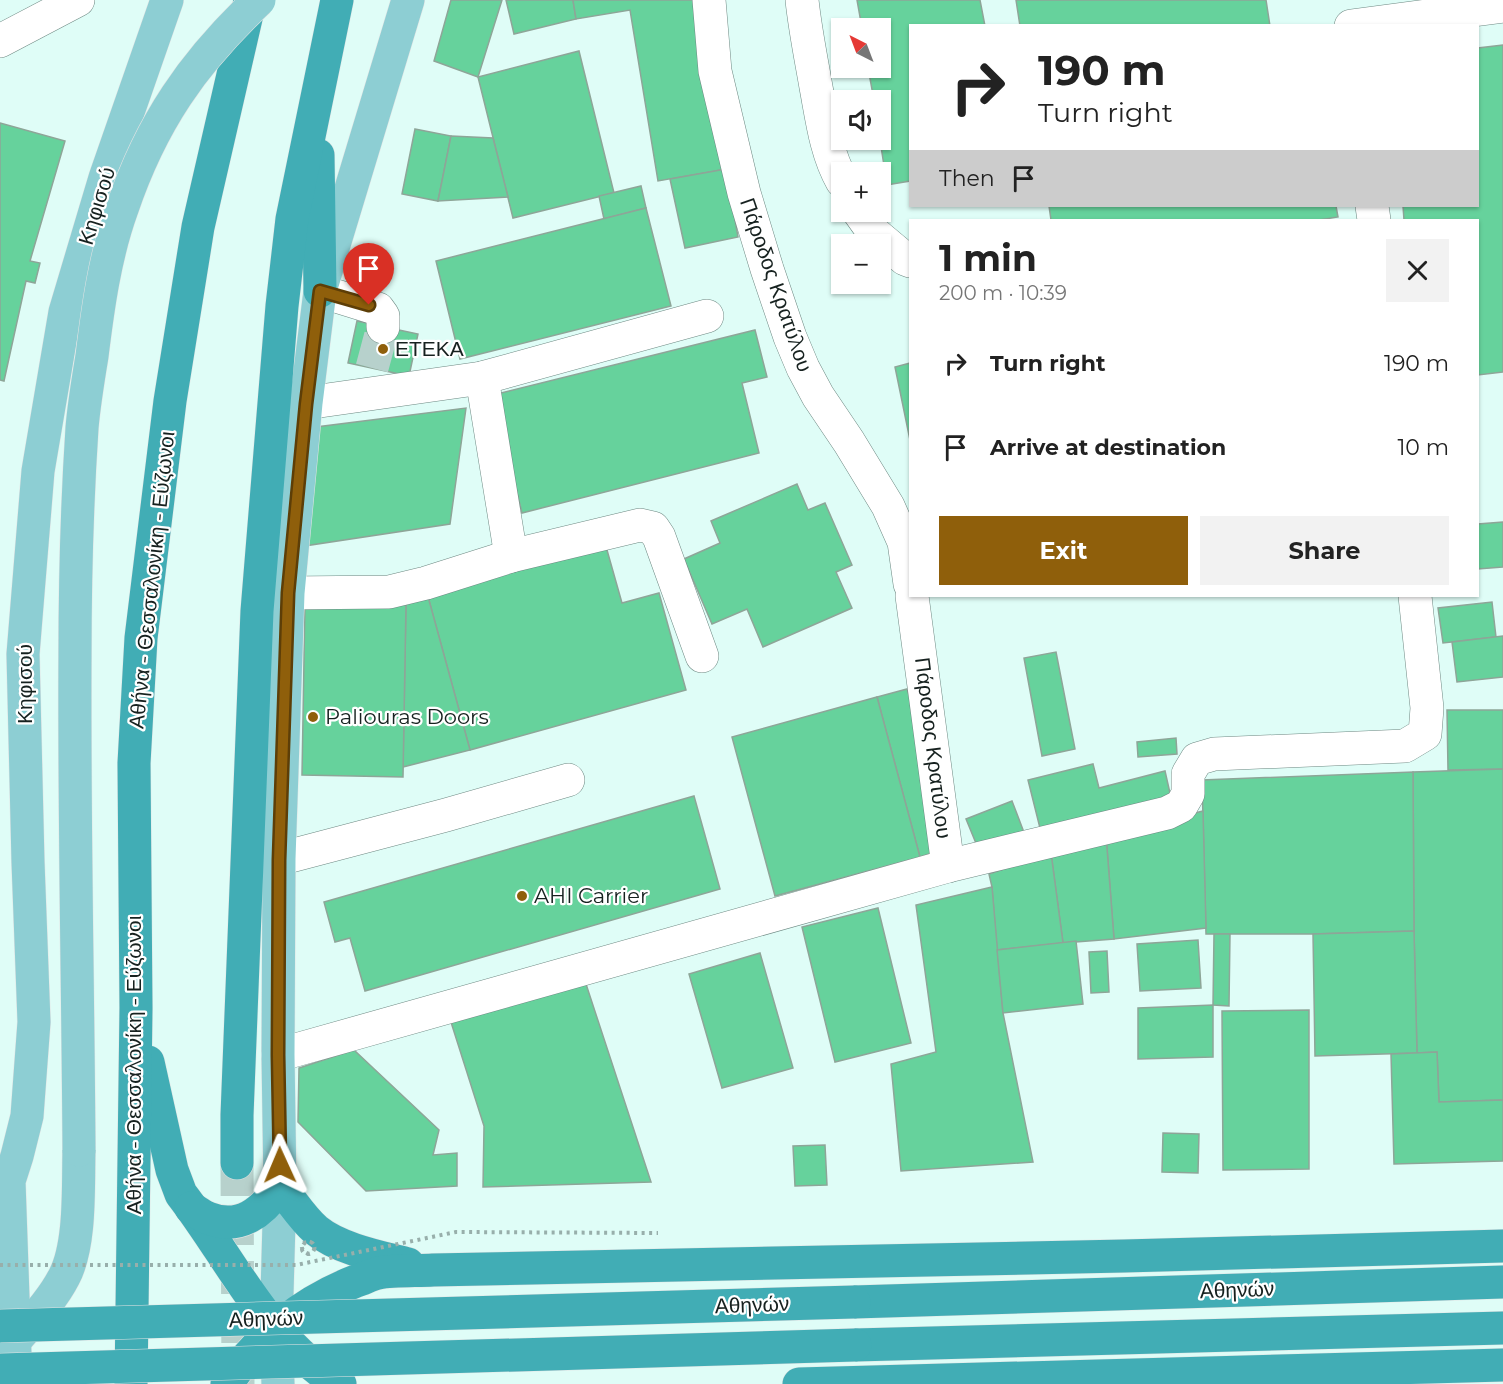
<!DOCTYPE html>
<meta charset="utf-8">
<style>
:root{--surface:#fff;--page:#f2f2f2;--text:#222;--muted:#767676;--accent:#8f5f0b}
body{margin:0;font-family:Montserrat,sans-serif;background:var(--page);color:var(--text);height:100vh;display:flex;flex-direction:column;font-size:22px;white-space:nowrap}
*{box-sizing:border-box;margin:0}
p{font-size:20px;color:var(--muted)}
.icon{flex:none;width:33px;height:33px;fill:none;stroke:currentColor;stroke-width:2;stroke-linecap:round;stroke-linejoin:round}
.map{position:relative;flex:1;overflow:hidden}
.details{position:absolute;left:909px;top:219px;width:570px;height:378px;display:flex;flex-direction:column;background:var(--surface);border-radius:0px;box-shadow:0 2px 4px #0004}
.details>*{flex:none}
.top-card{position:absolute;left:909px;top:24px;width:570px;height:183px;border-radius:0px;box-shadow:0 2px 4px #0004;background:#fff;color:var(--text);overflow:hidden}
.needle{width:39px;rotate:318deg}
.controls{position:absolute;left:831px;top:18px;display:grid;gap:12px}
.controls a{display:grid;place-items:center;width:60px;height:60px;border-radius:0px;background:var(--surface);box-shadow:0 2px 4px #0004;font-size:30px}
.pin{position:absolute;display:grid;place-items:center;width:51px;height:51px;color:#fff;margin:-62px -26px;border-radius:50% 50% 50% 0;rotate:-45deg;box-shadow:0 0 6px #0007}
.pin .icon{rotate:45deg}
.me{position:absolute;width:66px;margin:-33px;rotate:359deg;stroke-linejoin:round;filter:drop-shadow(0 0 4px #0008)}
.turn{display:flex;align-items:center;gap:21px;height:126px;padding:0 30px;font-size:27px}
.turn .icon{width:78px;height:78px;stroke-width:2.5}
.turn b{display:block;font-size:42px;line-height:51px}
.then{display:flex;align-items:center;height:57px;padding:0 30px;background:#0003;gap:12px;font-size:22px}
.round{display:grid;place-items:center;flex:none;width:63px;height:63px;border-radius:0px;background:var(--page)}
.overview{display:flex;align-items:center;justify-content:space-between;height:102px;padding:0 30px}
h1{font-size:36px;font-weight:700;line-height:45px}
.button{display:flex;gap:12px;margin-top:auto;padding:12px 30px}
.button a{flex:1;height:69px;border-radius:0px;background:var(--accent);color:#fff;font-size:24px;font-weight:700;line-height:69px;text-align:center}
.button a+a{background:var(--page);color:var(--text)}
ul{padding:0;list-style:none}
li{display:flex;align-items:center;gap:18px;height:84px;padding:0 30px}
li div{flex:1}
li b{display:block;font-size:22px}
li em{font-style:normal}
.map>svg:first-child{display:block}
</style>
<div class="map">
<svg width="1503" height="1384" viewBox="0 0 1503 1384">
<rect width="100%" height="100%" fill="#dffdf7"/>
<!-- building -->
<g fill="#66d29c" stroke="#8ea598" stroke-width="1.5">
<path d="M451 0H502L478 77 434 61Z"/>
<path d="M506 0H573L576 19 514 34Z"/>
<path d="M573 0H698L726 169 658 181 630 10 576 19Z"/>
<path d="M857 0H980L985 26H910V181L887 185 880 140V100H874L868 68H880V28H862Z"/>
<path d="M1016 0H1266L1270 26H1020Z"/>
<path d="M1503 45V372L1478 375V220H1404L1403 206H1478V48Z"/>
<path d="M579 51 614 193 513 218 478 77Z"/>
<path d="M0 123 65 141 30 261 40 263 35 283 26 281 4 381 0 380Z"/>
<path d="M415 129 451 136 438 201 402 194Z"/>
<path d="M451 136 493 138 508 197 438 201Z"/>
<path d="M726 169 738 237 685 248 670 179Z"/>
<path d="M641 186 646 208 604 219 599 196Z"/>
<path d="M1049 206H1336L1338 217 1319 220H1051Z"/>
<path d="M646 208 671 306 460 359 436 261Z"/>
<path d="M357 321 418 334 409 376 348 363Z"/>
<path d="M755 330 767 377 742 383 759 453 522 513 493 395Z"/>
<path d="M910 363V440L895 367Z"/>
<path d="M466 408 450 524 304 546 316 427Z"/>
<path d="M797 484 808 510 825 503 852 565 836 572 852 608 763 647 747 609 712 624 684 559 720 543 711 521Z"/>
<path d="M1503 522V567L1478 569V524Z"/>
<path d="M605 543 622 603 659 593 686 690 470 750 427 593Z"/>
<path d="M427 593 470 750 403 767 406 604Z"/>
<path d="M305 602 406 604 403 777 302 775Z"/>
<path d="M1492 602 1496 637 1443 643 1438 608Z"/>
<path d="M1503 636V677L1457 682 1452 642Z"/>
<path d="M1056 652 1075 749 1042 756 1024 658Z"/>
<path d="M907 689 929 759 935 852 920 857 877 697Z"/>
<path d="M877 697 920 857 775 896 732 737Z"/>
<path d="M1447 710H1503V769L1448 770Z"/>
<path d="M1176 738 1177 754 1138 757 1137 742Z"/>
<path d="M1093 764 1099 788 1165 771 1172 802 1042 836 1028 780Z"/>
<path d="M1503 769V1100L1439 1102 1437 1052 1417 1053 1414 931 1413 772Z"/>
<path d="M1413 772 1414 931 1313 934H1206L1202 780Z"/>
<path d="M694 796 720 889 365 991 350 938 335 942 324 902Z"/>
<path d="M1012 801 1025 835 980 853 966 819Z"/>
<path d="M1203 811 1206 928 1114 939 1106 835Z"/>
<path d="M1106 835 1114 939 1063 943 1051 853Z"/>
<path d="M1051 853 1063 943 997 950 992 887 989 874Z"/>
<path d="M992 887 1003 1013 1033 1162 901 1171 891 1064 936 1052 916 905Z"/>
<path d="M878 908 911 1043 835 1062 802 927Z"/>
<path d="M1414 931 1417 1053 1315 1056 1313 934Z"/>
<path d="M1214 934H1230L1229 1006 1213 1005Z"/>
<path d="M1198 940 1201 988 1140 991 1137 944Z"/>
<path d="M1076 941 1083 1004 1003 1013 997 950Z"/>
<path d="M1107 951 1109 992 1091 993 1089 952Z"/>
<path d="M760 953 793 1068 722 1088 689 974Z"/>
<path d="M585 981 651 1182 483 1187 484 1126 450 1019Z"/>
<path d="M1213 1005V1057L1138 1059V1008Z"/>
<path d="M1309 1010V1169L1223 1170 1222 1011Z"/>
<path d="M354 1050 439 1130 433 1155 457 1153V1186L366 1191 298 1122 299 1068Z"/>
<path d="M1437 1052 1439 1102 1503 1100V1161L1394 1164 1391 1054Z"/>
<path d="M1163 1133 1199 1134 1198 1173 1162 1172Z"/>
<path d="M825 1145 827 1185 795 1186 793 1146Z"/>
</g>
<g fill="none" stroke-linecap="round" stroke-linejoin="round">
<!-- minor-tunnel -->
<path stroke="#b7d1cc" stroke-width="33" stroke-dasharray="33 16" stroke-linecap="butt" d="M372 368 383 327"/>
<!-- highway-tunnel -->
<path stroke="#b7d1cc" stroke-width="33" stroke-dasharray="33 16" stroke-linecap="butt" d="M237 1163 238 1384"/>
<!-- minor casing -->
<g stroke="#6e8983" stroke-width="34">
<g id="minor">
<path d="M709 0 715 71 744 193 767 269 790 337 803 368 818 396 849 442 888 506 904 542 910 584"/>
<path d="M802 0C805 29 811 58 816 87 822 119 826 153 842 181"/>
<path d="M1351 26 1503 6"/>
<path d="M0 41 78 0"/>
<path d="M1372 206 1374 220"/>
<path d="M859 212 874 233 905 259 910 261"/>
<path d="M320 291 378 309 383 316V327"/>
<path d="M482 378 511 556"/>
<path d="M306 403 482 378 707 316"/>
<path d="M288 593 389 592 426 583 511 556 640 525 653 528 659 537 702 656"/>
<path d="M912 596 948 866"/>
<path d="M279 859 446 815 568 780"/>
<path d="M278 1055 948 866 1167 813 1181 806 1188 794V774L1197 759 1214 754 1405 746 1425 734 1427 708 1415 596"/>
</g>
</g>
<!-- major casing -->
<g stroke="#e3e4e4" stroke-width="34">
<g id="major">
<path d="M13 1343C31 1322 51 1302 64 1277 81 1245 78 1187 79 1150"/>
<path d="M16 1384 9 1181 17 1156 27 1116 34 1022 28 862 23 654 38 471 65 312 105 178 167 0"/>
<path d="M278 1384 276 1329 280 1187 278 1055 279 859 288 593 306 403 320 291 408 0"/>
</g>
</g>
<!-- highway casing -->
<g stroke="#e3e4e4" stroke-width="34">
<g id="highway">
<path d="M318 155 320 291"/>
<path d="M148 1062 172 1170 181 1194C230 1257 269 1344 340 1384"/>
<path d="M237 1163V1115L257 611 282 306 292 219 337 0"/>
<path d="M191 1208C196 1211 202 1216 208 1218 240 1231 262 1212 280 1187 292 1201 302 1218 316 1230 339 1249 380 1257 408 1264"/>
<path d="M854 1302 1503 1282"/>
<path d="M855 1345 1503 1328"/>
<path d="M131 1384 136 1008 134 763 141 638 170 401 198 227 250 1"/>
<path d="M227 1384C257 1338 304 1301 356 1281 363 1279 370 1275 378 1273 393 1270 417 1271 433 1270L1124 1256 1503 1246"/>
<path d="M799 1384 1503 1365"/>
</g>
</g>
<!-- minor -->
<use href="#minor" stroke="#fff" stroke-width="33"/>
<!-- major -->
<use href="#major" stroke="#8dced3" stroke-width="33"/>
<!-- highway -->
<use href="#highway" stroke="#41adb5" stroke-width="33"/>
<!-- major-bridge casing -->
<g stroke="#e3e4e4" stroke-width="34" stroke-linecap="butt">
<path id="major-bridge" d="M79 1150C78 985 74 821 75 656 75 580 77 504 82 428 84 404 88 380 92 356 98 307 105 256 122 209 151 123 193 62 259 0"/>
</g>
<!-- highway-bridge casing -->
<g stroke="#e3e4e4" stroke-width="34" stroke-linecap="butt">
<g id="highway-bridge">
<path d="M0 1326 854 1302"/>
<path d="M0 1370 855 1345"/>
</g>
</g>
<!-- path-bridge -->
<g stroke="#98afab" stroke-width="4" stroke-dasharray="3 4.5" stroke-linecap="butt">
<path d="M309 1254C300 1251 299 1242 308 1242 317 1241 316 1254 308 1254 295 1253 306 1235 313 1244 316 1248 314 1250 312 1253"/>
<path d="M0 1265H296L456 1232 658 1233"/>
</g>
<!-- major-bridge -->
<use href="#major-bridge" stroke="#8dced3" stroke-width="33"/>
<!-- highway-bridge -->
<use href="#highway-bridge" stroke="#41adb5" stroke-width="33"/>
</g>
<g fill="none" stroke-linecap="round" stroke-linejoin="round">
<!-- route casing -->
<g stroke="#5d3e07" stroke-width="15">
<path id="route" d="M280 1165 278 1055 279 860 288 593 306 404 320 291 369 305"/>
</g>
<!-- route -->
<use href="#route" stroke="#8f5f0b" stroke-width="10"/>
</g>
<!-- markers -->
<g fill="#8f5f0b" stroke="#fff" stroke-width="2">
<circle cx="383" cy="349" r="6"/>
<circle cx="313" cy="717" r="6"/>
<circle cx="522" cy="896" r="6"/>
</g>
<g text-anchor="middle" stroke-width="4.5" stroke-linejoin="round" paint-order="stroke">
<!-- street labels -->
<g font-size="21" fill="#16211f" stroke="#fff">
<text transform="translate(97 206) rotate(-73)" y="7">Κηφισού</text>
<text transform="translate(776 285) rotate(71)" y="7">Πάροδος Κρατύλου</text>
<text transform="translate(152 580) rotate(-84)" y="7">Αθήνα - Θεσσαλονίκη - Εύζωνοι</text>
<text transform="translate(25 684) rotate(-90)" y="7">Κηφισού</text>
<text transform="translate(933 748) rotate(83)" y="7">Πάροδος Κρατύλου</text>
<text transform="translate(134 1065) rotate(-90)" y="7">Αθήνα - Θεσσαλονίκη - Εύζωνοι</text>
<text transform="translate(1237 1290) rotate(-2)" y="7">Αθηνών</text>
<text transform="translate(752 1305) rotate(-2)" y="7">Αθηνών</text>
<text transform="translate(266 1319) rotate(-2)" y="7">Αθηνών</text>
</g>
<!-- poi labels -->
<g font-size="21" fill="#16211f" stroke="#fff" text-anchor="start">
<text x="395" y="356">ΕΤΕΚΑ</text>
<text x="325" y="724">Paliouras Doors</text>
<text x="534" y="903">AHI Carrier</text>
</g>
</g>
</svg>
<div class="controls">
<a><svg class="needle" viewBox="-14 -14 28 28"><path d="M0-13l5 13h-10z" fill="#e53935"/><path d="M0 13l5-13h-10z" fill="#767676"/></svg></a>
<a><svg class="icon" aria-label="sound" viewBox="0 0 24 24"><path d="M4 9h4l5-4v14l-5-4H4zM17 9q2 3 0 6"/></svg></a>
<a>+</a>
<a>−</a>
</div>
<div class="pin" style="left:369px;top:305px;background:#d93025"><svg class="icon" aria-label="arrive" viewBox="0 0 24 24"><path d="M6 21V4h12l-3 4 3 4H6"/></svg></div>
<svg class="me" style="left:280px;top:1165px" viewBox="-20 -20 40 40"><path d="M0-17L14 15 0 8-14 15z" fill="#8f5f0b" stroke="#fff" stroke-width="4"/></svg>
<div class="top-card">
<div class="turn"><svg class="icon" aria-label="right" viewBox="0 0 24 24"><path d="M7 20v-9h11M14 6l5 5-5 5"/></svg><div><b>190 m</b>Turn right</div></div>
<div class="then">Then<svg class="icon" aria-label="arrive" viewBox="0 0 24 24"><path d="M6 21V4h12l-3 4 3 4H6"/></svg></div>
</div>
<section class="details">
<div class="overview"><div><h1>1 min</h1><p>200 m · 10:39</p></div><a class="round"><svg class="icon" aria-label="close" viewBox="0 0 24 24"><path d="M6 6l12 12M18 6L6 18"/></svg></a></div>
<ul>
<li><svg class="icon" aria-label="right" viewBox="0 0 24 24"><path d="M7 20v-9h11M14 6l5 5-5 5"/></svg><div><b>Turn right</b></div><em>190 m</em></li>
<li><svg class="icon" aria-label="arrive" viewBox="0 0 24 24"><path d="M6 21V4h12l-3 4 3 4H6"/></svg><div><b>Arrive at destination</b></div><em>10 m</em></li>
</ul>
<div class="button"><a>Exit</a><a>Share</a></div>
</section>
</div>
